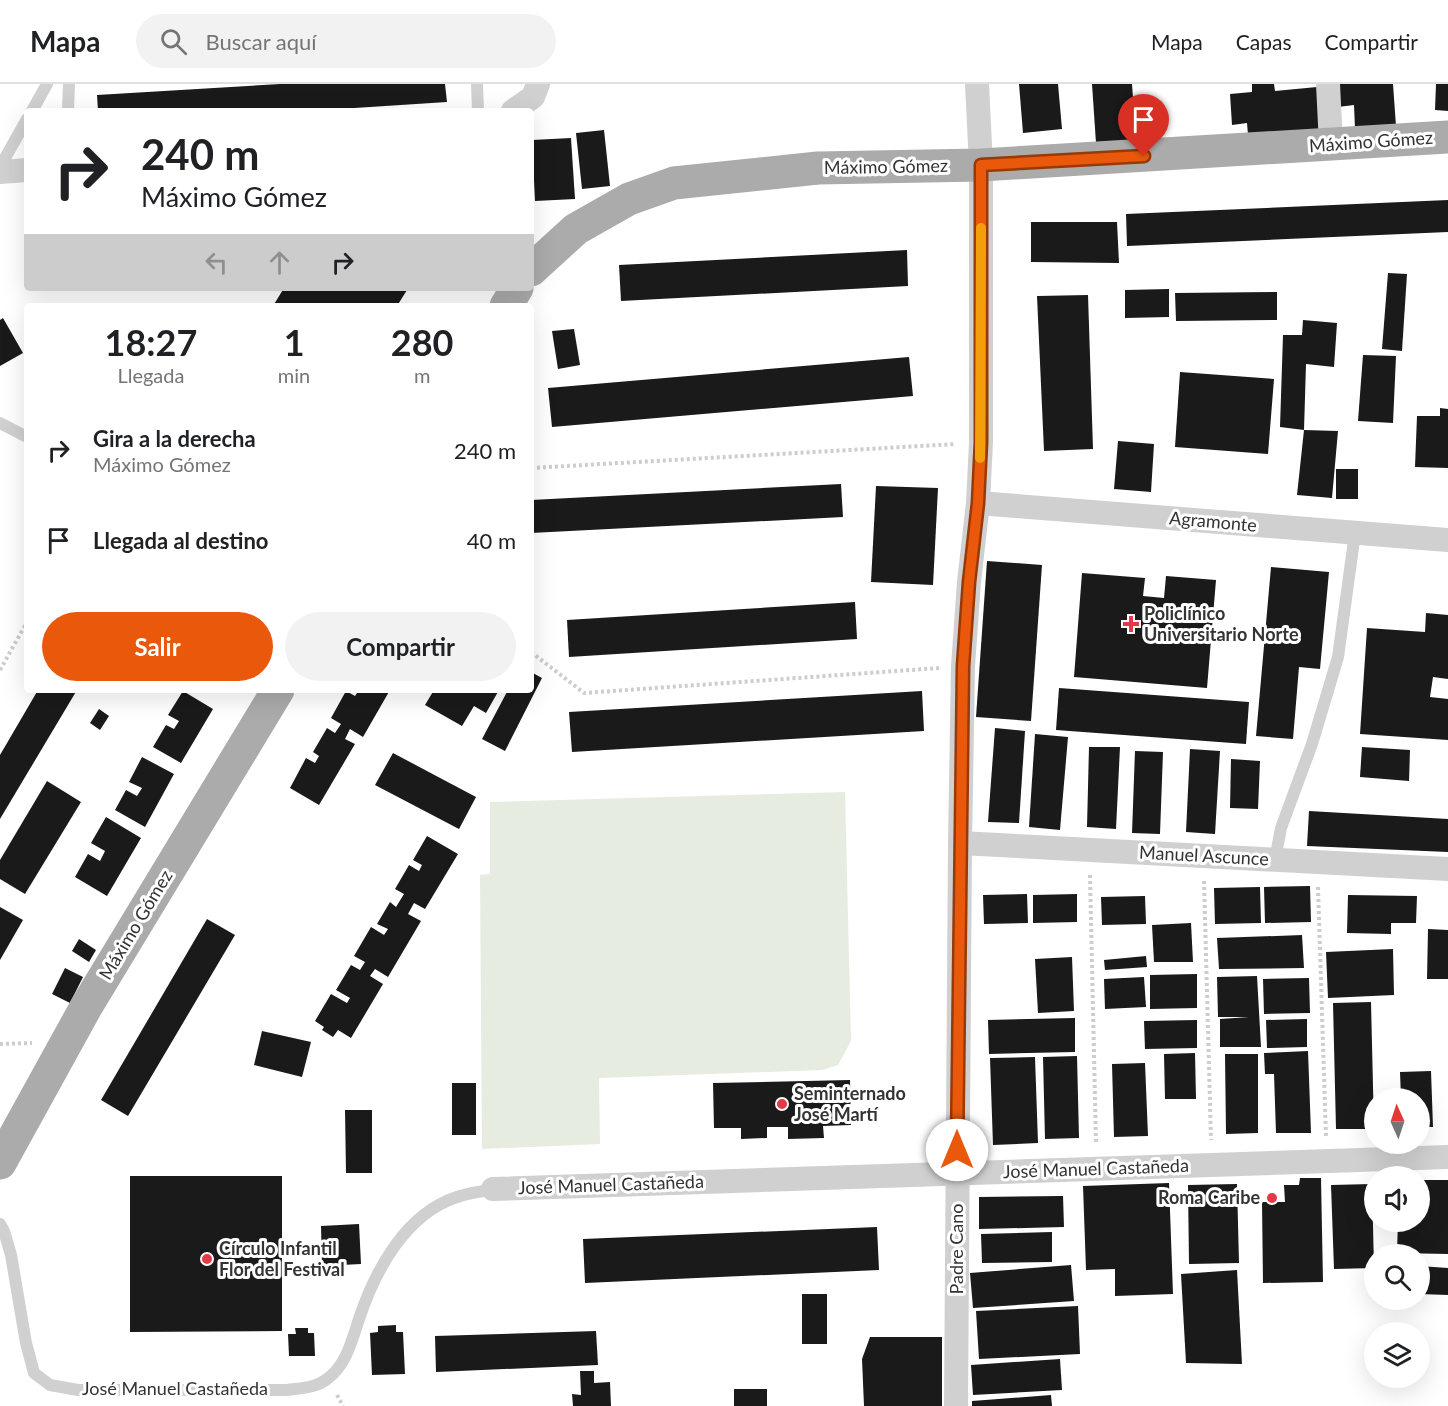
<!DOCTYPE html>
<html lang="es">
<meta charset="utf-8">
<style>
:root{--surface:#fff;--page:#f2f2f2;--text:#202124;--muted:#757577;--line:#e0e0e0;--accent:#ea580c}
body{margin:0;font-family:Lato,sans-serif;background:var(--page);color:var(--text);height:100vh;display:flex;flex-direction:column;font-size:22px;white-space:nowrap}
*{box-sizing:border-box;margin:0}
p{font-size:20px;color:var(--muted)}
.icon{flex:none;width:33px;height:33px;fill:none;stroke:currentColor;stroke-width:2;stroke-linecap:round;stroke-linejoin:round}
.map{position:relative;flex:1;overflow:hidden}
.drawer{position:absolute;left:24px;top:219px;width:510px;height:390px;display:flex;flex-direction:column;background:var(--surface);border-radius:6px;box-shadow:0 6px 24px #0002}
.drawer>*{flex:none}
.banner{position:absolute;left:24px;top:24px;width:510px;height:183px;border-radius:6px;box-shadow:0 6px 24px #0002;background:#fff;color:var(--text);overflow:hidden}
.needle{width:39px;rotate:357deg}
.tools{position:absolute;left:1364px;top:1004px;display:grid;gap:12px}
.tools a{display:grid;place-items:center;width:66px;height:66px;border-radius:50%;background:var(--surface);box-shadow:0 6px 24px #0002;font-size:30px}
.pin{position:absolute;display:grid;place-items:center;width:51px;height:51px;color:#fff;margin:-62px -26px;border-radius:50% 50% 50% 0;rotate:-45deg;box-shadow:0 0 6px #0007}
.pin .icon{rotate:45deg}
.me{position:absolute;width:66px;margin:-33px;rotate:0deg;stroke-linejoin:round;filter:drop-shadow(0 0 4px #0008)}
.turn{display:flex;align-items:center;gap:21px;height:126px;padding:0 18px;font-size:27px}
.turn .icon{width:78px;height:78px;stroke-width:2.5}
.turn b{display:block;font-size:42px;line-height:51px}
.lanes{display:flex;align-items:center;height:57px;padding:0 18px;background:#0003;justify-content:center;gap:30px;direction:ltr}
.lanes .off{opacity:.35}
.eta{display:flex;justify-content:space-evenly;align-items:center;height:102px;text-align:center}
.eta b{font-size:36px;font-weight:700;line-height:42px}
.action{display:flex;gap:12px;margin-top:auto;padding:12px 18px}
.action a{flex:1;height:69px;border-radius:36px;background:var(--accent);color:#fff;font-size:24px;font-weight:700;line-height:69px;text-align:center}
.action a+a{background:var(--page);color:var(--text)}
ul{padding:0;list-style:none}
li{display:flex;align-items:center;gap:18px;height:90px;padding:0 18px}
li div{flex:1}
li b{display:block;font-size:22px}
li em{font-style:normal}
header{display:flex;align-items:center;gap:36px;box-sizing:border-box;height:84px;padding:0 30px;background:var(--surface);border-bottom:2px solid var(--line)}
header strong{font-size:28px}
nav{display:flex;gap:33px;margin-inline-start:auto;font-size:21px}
.search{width:420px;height:54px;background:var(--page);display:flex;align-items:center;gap:15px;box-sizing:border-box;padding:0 21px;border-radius:33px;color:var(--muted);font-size:22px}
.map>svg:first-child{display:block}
</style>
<header>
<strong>Mapa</strong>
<div class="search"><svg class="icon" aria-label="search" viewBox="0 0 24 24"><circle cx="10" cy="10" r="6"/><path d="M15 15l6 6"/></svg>Buscar aquí</div>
<nav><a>Mapa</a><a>Capas</a><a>Compartir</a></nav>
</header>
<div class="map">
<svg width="1448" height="1322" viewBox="0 0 1448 1322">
<rect width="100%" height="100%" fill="#fff"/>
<!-- green -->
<path fill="#e6ecdf" d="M845 708 851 957 838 981 822 986 599 994 600 1060 482 1065 480 791 490 790V718Z"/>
<!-- building -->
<g fill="#1a1a1a">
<path d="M280 0H445L447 18 308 27H98L97 11Z"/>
<path d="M1019 0H1058L1062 45 1023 49Z"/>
<path d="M1092 0H1132L1136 56 1096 59Z"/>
<path d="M1252 0H1274L1275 7 1317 3 1321 45 1248 51 1247 39 1232 41 1230 10 1252 8Z"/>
<path d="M1337 0H1393L1396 42 1355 45 1354 21 1338 23Z"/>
<path d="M1436 0H1448V27L1435 26Z"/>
<path d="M604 46 610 102 582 105 576 49Z"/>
<path d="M571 54 575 115 535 117 532 56Z"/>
<path d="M1448 116V148L1127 162 1126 130Z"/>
<path d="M1031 138H1117L1119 179 1031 178Z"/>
<path d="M907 166 908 202 621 217 619 181Z"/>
<path d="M1388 189 1407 190 1402 267 1382 265Z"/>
<path d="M284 204H403L407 206 397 222H273Z"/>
<path d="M1169 205V233L1125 234V206Z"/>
<path d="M1277 208V236L1176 237 1175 209Z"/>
<path d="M1088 211 1093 365 1044 367 1037 212Z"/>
<path d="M3 234 23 269 0 282V236Z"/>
<path d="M1303 236 1337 239 1334 283 1306 280 1304 346 1280 343 1283 251H1302Z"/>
<path d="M574 245 580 281 558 285 552 247Z"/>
<path d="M1363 271 1396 272 1393 339 1358 337Z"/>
<path d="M909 273 913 312 552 343 548 304Z"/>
<path d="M1180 288 1274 295 1268 370 1175 363Z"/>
<path d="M1440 324 1448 325V384L1415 383 1417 332H1440Z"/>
<path d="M1304 346 1338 347 1332 414 1297 411Z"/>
<path d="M1118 357 1154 360 1151 408 1114 405Z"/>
<rect x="1336" y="385" width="22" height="30"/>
<path d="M841 400 843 433 531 449V416Z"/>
<path d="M876 402 938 404 933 501 871 498Z"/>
<path d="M987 477 1042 481 1031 637 976 633Z"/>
<path d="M1271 483 1329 488 1320 585 1299 583 1293 655 1256 652Z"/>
<path d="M1082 489 1145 494 1143 512 1164 514 1166 492 1216 496 1207 604 1074 593Z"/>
<path d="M855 518 857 555 569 573 567 536Z"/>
<path d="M1426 529 1448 531V595L1433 593 1430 613 1448 615V656L1360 650 1367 544 1425 548Z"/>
<path d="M531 588 542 594 505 667 482 655 508 606 514 608 515 606H531Z"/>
<path d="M1059 604 1249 618 1246 660 1056 646Z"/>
<path d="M38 606H77L0 735V671Z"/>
<path d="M353 606H390L363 653 350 645 345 655 355 660 319 721 290 704 306 674 315 679 319 672 313 668 327 644 335 649 341 640 331 634 346 607 355 612 357 609Z"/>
<path d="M434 606H499L486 629 474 622 462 642 425 621Z"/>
<path d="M183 607 213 625 181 679 153 663 166 641 174 645 179 637 168 631Z"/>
<path d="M922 607 924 647 572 668 569 628Z"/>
<path d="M99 625 109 632 100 646 90 639Z"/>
<path d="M995 644 1025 647 1019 739 988 738Z"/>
<path d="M1035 650 1068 653 1060 746 1029 743Z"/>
<path d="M1089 663H1120L1116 745 1087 743Z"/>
<path d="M1362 663 1410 666 1409 697 1360 693Z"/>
<path d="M1190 665 1220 667 1215 750 1186 748Z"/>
<path d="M1135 667 1163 668 1160 750 1132 749Z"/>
<path d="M393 669 476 713 459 745 375 701Z"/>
<path d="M142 673 174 690 145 743 115 726 126 706 137 712 142 704 129 698Z"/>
<path d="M1231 675 1260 677 1258 725 1230 724Z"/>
<path d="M47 697 81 718 25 810 0 795V776Z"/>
<path d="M1309 727 1448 735V768L1307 762Z"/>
<path d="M106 733 141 754 107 812 75 793 88 770 100 777 105 767 91 759Z"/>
<path d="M427 752 458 770 425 825 414 819 408 830 421 837 388 893 375 885 370 892 383 900 351 954 338 946 333 953 322 946 324 943 315 937 331 910 347 919 350 914 336 906 351 881 360 886 365 878 354 872 371 843 384 851 388 845 377 840 390 818 396 823 404 810 395 805 409 781 419 787 422 781 413 776Z"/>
<path d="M1310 802 1311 838 1265 839 1264 803Z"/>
<path d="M1260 803 1261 839 1215 840 1214 804Z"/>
<path d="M1027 810 1028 839 984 840 983 811Z"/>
<path d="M1077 810V838L1033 839V811Z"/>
<path d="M1348 811 1417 812 1416 839H1391V850L1347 849Z"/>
<path d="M1145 812 1146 840 1102 841 1101 813Z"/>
<path d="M0 823 23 836 0 876Z"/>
<path d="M207 835 235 851 128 1032 101 1016Z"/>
<path d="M1191 839 1193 878H1154L1152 841Z"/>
<path d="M1428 845 1448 846V895H1427Z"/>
<path d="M1302 851 1304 884 1219 885 1217 854Z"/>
<path d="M79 855 96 866 89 878 72 867Z"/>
<path d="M1393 865 1394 911 1328 914 1326 868Z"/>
<path d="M1146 872 1147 883 1105 886 1104 876Z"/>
<path d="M1072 873 1074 927 1038 929 1035 875Z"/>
<path d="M65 884 83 893 70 919 52 910Z"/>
<path d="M1197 890V924L1150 925V891Z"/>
<path d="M1257 892 1261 963H1220V935L1249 933H1218L1217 893Z"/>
<path d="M1144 893 1146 923 1105 925 1104 895Z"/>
<path d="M1309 894 1310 929 1264 930 1263 895Z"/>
<path d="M1371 918 1374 1045H1336L1333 919Z"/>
<path d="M1075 934V968L989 970 988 936Z"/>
<path d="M1307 935V963L1267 964 1266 936Z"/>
<path d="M1197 936V964L1145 965 1144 937Z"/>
<path d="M262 947 311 958 302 993 254 981Z"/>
<path d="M1308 967 1311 1049H1276L1274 990H1265L1264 969Z"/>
<path d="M1195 969 1196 1015H1165L1164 970Z"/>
<path d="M1225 970H1258V1049L1226 1050Z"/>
<path d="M1077 972 1079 1054 1045 1055 1043 973Z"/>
<path d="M1035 973 1038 1059 993 1061 990 974Z"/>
<path d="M1145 979 1148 1052 1114 1053 1112 980Z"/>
<path d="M1431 987 1433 1043H1419V1014H1401L1400 988Z"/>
<path d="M850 996 851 1041 823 1042 824 1054 788 1055V1043H767V1054L741 1055V1044H714L713 999Z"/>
<rect x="452" y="999" width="24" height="52"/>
<path d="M345 1026H372V1089H346Z"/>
<path d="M130 1092H282V1247L130 1248Z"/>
<path d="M1300 1094H1321L1323 1198 1263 1199 1262 1118H1285L1284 1101H1299Z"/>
<path d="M1419 1096H1448V1170L1397 1169 1398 1137H1419Z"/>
<path d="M1169 1099 1173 1210 1115 1212V1185L1086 1186 1083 1102Z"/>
<path d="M1237 1100 1239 1179 1189 1180 1188 1101Z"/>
<path d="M1372 1100 1374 1184 1334 1185 1331 1101Z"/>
<path d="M1063 1112 1064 1143 979 1145V1113Z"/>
<path d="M359 1140 361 1180 322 1182 321 1142Z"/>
<path d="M877 1143 879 1186 585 1199 583 1155Z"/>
<path d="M1052 1148V1178L982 1179 981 1150Z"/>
<path d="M1071 1181 1074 1217 973 1224 970 1189Z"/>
<path d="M1419 1182 1448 1184V1211L1419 1210Z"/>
<path d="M1237 1186 1242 1280 1186 1279 1181 1190Z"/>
<rect x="802" y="1210" width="25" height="50"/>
<path d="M1078 1222 1080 1270 979 1275 976 1227Z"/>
<path d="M396 1241V1248H403L405 1290 372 1291 370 1249 378 1248V1242Z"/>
<path d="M295 1244H308V1249H314L315 1272H289L288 1250H296Z"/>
<path d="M596 1247 598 1281 436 1288 435 1252Z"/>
<path d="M870 1253H942V1322H864L862 1275Z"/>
<path d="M1060 1275 1062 1306 973 1311 971 1281Z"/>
<path d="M580 1287H594V1299L610 1298 611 1322H573L572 1310 581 1311Z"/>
<rect x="734" y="1305" width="33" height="17"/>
<path d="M1051 1311 1052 1322H972V1317Z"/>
</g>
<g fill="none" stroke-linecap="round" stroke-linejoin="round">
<!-- path -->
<g stroke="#cdcdcd" stroke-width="4" stroke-dasharray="3 3" stroke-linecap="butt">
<path d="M531 384 956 360"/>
<path d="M531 568 584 609 939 584"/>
<path d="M0 586 27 538"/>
<path d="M1090 791 1096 1059"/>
<path d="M1204 797 1211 1056"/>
<path d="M1318 803 1326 1053"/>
<path d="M0 960 32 959"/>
<path d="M337 1311 343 1322"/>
</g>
<!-- lane -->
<g stroke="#d0d0d0" stroke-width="12">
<path d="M477 0 478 27"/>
<path d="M32 27 47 0"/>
<path d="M68 27 69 0"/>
<path d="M0 83 27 35"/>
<path d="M0 339 27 353"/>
<path d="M1275 776 1281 744 1312 660 1338 573 1355 449"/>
<path d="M0 1140 4 1147 11 1171 26 1259 34 1289 50 1301 78 1306H287C300 1304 316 1304 327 1295 346 1282 352 1256 359 1235 375 1187 405 1130 457 1113 468 1109 481 1108 493 1105"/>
</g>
<!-- street -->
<g stroke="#d0d0d0" stroke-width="24">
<path d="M1328 0 1331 61"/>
<path d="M513 27 533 13 538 0"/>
<path d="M0 88 27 86"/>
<path d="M978 419 1448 456"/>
<path d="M960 759 1448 785"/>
<path d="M493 1105 1448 1073"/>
<path d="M956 1322 960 759 963 582 969 498 978 419 981 358V81L977 0"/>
</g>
<!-- primary -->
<g stroke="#ababab" stroke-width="33">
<path d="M531 186 576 145 629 115 674 99 818 84 981 81 1448 53"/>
<path d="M506 222 517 204"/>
<path d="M0 1079 86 923 278 606"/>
</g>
</g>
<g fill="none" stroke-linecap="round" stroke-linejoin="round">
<!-- route casing -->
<g stroke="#983908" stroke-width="15">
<path id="route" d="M957 1066 963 582 969 498 978 419 981 358V81L1144 72"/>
</g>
<!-- route -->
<use href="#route" stroke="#ea580c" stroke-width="10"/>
<!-- slow -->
<path stroke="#f59e0b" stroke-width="10" d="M980 374 981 144"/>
</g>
<!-- markers -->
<g fill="#e63946" stroke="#fff" stroke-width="2">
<path d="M1128 531h6v6h6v6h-6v6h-6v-6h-6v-6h6z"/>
<circle cx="782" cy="1020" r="6"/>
<circle cx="1272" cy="1114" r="6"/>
<circle cx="207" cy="1175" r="6"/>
</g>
<g text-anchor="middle" stroke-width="6" stroke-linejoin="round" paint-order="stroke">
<!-- street labels -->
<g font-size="18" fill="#333" stroke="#fff">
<text transform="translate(1371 58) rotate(-4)" y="6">Máximo Gómez</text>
<text transform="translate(886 83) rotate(-1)" y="6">Máximo Gómez</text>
<text transform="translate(1213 438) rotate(5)" y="6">Agramonte</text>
<text transform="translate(1204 772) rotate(3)" y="6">Manuel Ascunce</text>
<text transform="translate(136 841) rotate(-59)" y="6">Máximo Gómez</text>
<text transform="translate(1096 1085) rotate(-2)" y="6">José Manuel Castañeda</text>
<text transform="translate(611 1101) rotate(-2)" y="6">José Manuel Castañeda</text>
<text transform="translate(957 1165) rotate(-90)" y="6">Padre Cano</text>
<text x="175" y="1311">José Manuel Castañeda</text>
</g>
<!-- poi labels -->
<g font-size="18" font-weight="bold" fill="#333" stroke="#fff" text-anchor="start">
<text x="1144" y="536">Policlínico<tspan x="1144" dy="21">Universitario Norte</tspan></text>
<text x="794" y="1016">Seminternado<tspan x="794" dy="21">José Martí</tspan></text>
<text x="1260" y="1120" text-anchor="end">Roma Caribe</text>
<text x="219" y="1171">Círculo Infantil<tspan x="219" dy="21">Flor del Festival</tspan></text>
</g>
</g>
</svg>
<div class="tools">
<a><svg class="needle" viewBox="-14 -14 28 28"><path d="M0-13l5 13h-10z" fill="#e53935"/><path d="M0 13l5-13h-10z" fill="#757577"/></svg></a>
<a><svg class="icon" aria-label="sound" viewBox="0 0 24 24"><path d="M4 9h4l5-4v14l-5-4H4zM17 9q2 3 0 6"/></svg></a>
<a><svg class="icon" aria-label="search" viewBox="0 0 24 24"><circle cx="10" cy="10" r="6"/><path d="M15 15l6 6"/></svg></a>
<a><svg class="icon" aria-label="layers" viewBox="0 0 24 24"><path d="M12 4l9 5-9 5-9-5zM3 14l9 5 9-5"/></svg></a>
</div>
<div class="pin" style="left:1144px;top:72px;background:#d93025"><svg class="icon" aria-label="arrive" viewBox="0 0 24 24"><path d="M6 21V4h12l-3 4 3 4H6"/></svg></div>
<svg class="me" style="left:957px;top:1066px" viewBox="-20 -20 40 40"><circle r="19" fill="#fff"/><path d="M0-13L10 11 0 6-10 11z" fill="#ea580c"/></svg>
<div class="banner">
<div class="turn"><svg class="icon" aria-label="right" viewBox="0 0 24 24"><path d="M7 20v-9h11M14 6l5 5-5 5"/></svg><div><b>240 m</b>Máximo Gómez</div></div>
<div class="lanes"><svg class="icon off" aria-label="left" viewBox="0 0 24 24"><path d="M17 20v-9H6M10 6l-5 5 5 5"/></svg><svg class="icon off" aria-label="ahead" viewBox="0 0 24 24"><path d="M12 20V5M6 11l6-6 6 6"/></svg><svg class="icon" aria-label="right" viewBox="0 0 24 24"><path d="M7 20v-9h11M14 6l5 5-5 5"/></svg></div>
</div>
<section class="drawer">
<div class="eta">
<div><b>18:27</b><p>Llegada</p></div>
<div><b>1</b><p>min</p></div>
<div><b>280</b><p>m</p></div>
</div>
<ul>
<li><svg class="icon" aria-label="right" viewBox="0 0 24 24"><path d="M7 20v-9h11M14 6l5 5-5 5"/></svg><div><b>Gira a la derecha</b><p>Máximo Gómez</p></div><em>240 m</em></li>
<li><svg class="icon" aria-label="arrive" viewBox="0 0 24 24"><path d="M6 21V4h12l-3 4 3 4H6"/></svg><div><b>Llegada al destino</b></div><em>40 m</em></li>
</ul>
<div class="action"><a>Salir</a><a>Compartir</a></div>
</section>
</div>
